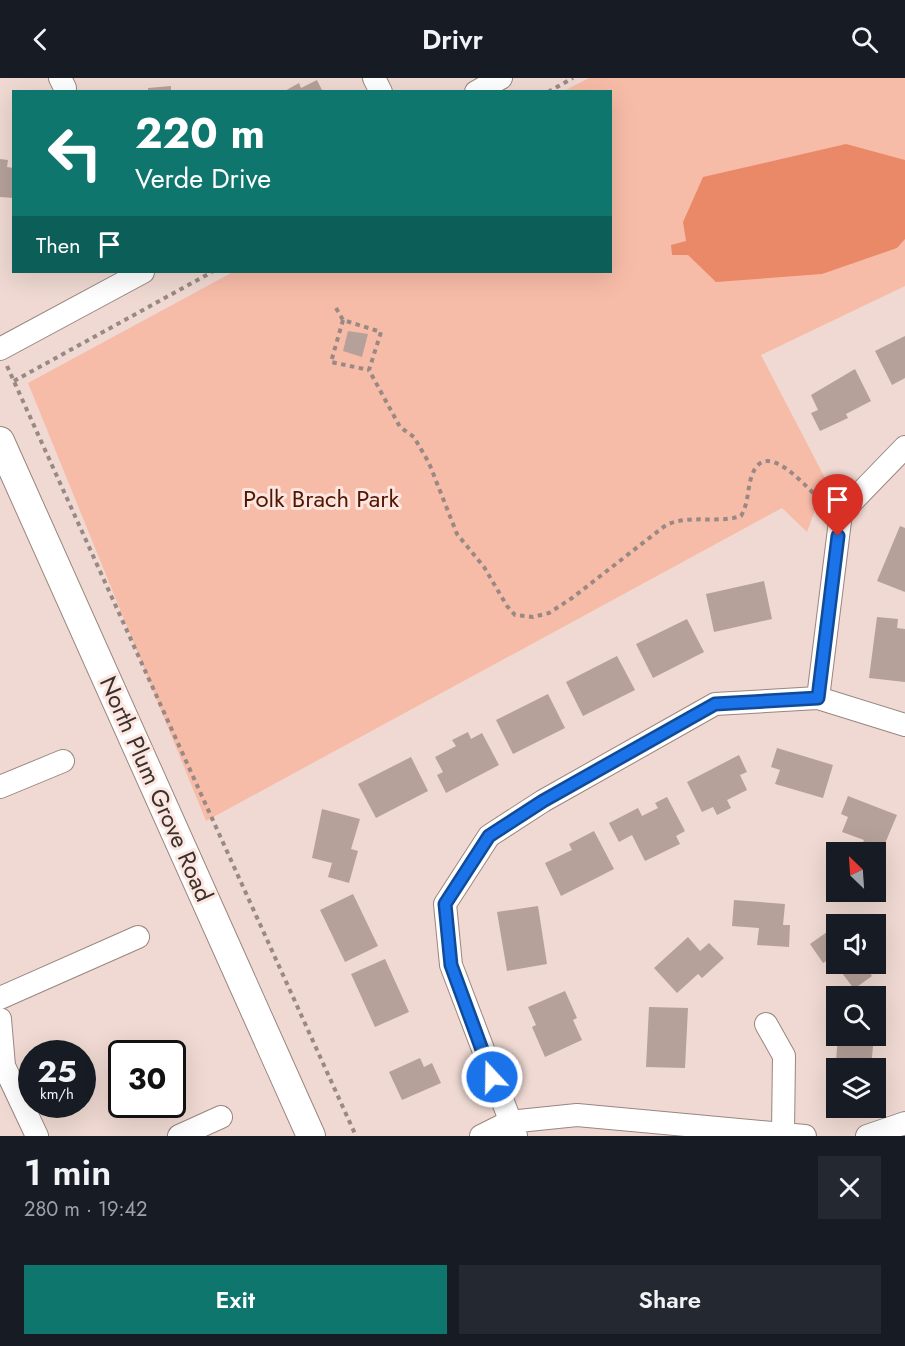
<!DOCTYPE html>
<meta charset="utf-8">
<style>
:root{--surface:#171b24;--page:#242831;--text:#f1f3f6;--muted:#9ea1a6;--accent:#0f766e}
body{margin:0;font-family:Jost,sans-serif;background:var(--page);color:var(--text);height:100vh;display:flex;flex-direction:column;font-size:22px;white-space:nowrap}
*{box-sizing:border-box;margin:0}
p{font-size:20px;color:var(--muted)}
.icon{flex:none;width:33px;height:33px;fill:none;stroke:currentColor;stroke-width:2;stroke-linecap:round;stroke-linejoin:round}
.map{position:relative;height:1058px;overflow:hidden}
.sheet{display:flex;flex-direction:column;background:var(--surface);flex:1}
.sheet>*{flex:none}
.hud{position:absolute;left:12px;top:12px;width:600px;height:183px;border-radius:0px;box-shadow:0 6px 24px #0002;background:#0f766e;color:#fff;overflow:hidden}
.needle{width:39px;rotate:335deg}
.buttons{position:absolute;left:826px;top:764px;display:grid;gap:12px}
.buttons a{display:grid;place-items:center;width:60px;height:60px;border-radius:0px;background:var(--surface);box-shadow:0 6px 24px #0002;font-size:30px}
.speed{position:absolute;left:18px;top:962px;display:flex;gap:12px;font-size:30px;font-weight:700;text-align:center}
.speed>*{display:grid;place-content:center;width:78px;height:78px;border-radius:50%;background:var(--surface);box-shadow:0 6px 24px #0002;line-height:1}
.speed small{font-size:15px;font-weight:400}
.speed .limit{border:3px solid #111;border-radius:9px;background:#fff;color:#111}
.pin{position:absolute;display:grid;place-items:center;width:51px;height:51px;color:#fff;margin:-62px -26px;border-radius:50% 50% 50% 0;rotate:-45deg;box-shadow:0 0 6px #0007}
.pin .icon{rotate:45deg}
.me{position:absolute;width:66px;margin:-33px;rotate:339deg;stroke-linejoin:round;filter:drop-shadow(0 0 4px #0008)}
.turn{display:flex;align-items:center;gap:21px;height:126px;padding:0 24px;font-size:27px}
.turn .icon{width:78px;height:78px;stroke-width:2.5}
.turn b{display:block;font-size:42px;line-height:51px}
.then{display:flex;align-items:center;height:57px;padding:0 24px;background:#0003;gap:12px;font-size:22px}
.round{display:grid;place-items:center;flex:none;width:63px;height:63px;border-radius:0px;background:var(--page)}
.headline{display:flex;align-items:center;justify-content:space-between;height:102px;padding:0 24px}
h1{font-size:36px;font-weight:600;line-height:45px}
.cta{display:flex;gap:12px;margin-top:auto;padding:12px 24px}
.cta a{flex:1;height:69px;border-radius:0px;background:var(--accent);color:#fff;font-size:24px;font-weight:600;line-height:69px;text-align:center}
.cta a+a{background:var(--page);color:var(--text)}
header{display:flex;justify-content:space-between;align-items:center;height:78px;padding:0 24px;background:var(--surface);font-size:27px;font-weight:600}
.map>svg:first-child{display:block}
</style>
<header><svg class="icon" aria-label="back" viewBox="0 0 24 24"><path d="M15 5l-7 7 7 7"/></svg>Drivr<svg class="icon" aria-label="search" viewBox="0 0 24 24"><circle cx="10" cy="10" r="6"/><path d="M15 15l6 6"/></svg></header>
<div class="map">
<svg width="905" height="1058" viewBox="0 0 905 1058">
<rect width="100%" height="100%" fill="#efd9d2"/>
<!-- green -->
<path fill="#f7bca7" d="M589 0H905V208L761 277 826 402 807 454 782 430 206 743 28 305 233 194H610V14L564 13Z"/>
<!-- water -->
<path fill="#ea8968" d="M846 66 905 82V161L897 170 822 196 716 204 688 177H672L671 167 686 163 683 144 703 99Z"/>
<!-- building -->
<g fill="#b5a19a">
<path d="M317 2 323 14H283L299 5 301 10Z"/>
<path d="M171 8V14H148V10Z"/>
<path d="M0 81 8 82 7 89 14 90V120L0 119Z"/>
<path d="M348 253 368 256 362 279 343 273Z"/>
<path d="M905 258V300L892 307 875 273Z"/>
<path d="M855 291 871 323 846 336 848 340 820 353 811 335 818 332 811 317Z"/>
<path d="M900 448 905 450V514L877 503Z"/>
<path d="M764 503 772 541 714 554 706 516Z"/>
<path d="M877 539 898 541 897 550 905 551V604L869 600Z"/>
<path d="M687 541 704 574 653 600 636 566Z"/>
<path d="M617 578 635 612 583 638 566 604Z"/>
<path d="M548 616 565 650 513 676 496 642Z"/>
<path d="M468 654 471 661 482 655 499 687 446 715 437 697 443 694 435 679 456 668 452 662Z"/>
<path d="M777 670 833 687 823 720 775 706 780 692 771 689Z"/>
<path d="M739 677 747 694 740 697 747 712 727 722 731 730 717 737 713 729 702 734 687 704Z"/>
<path d="M411 679 428 713 376 740 358 706Z"/>
<path d="M848 718 897 737 881 775 861 768 864 762 842 754 848 739 841 736Z"/>
<path d="M667 719 685 753 676 758 680 766 645 783 632 757 619 764 609 745 638 730 642 738 658 730 655 725Z"/>
<path d="M322 731 360 741 351 771 358 773 349 805 328 799 332 785 312 780Z"/>
<path d="M594 753 614 791 561 818 545 785 572 772 569 766Z"/>
<path d="M353 816 378 868 345 884 320 832Z"/>
<path d="M734 822 785 826 783 847H790L789 869 757 867 759 850 732 848Z"/>
<path d="M538 828 547 886 507 893 497 834Z"/>
<path d="M837 847V885H871L866 889 872 898 854 911 831 880 823 885 810 866Z"/>
<path d="M688 859 700 873 709 865 724 880 702 900 698 896 677 915 654 890Z"/>
<path d="M385 881 409 934 375 949 351 896Z"/>
<path d="M565 913 577 940 573 942 582 962 545 979 532 949 536 947 528 929Z"/>
<path d="M649 929 688 930 685 990 646 989Z"/>
<path d="M838 957H874L871 990H837V997H835Z"/>
<path d="M420 980 424 989 432 985 441 1005 402 1022 389 994Z"/>
</g>
<g fill="none" stroke-linecap="round" stroke-linejoin="round">
<!-- minor casing -->
<g stroke="#99867f" stroke-width="24">
<g id="minor">
<path d="M60 0 65 10"/>
<path d="M374 0 381 14"/>
<path d="M476 14 501 0"/>
<path d="M0 271 143 194"/>
<path d="M818 620 841 435 905 369"/>
<path d="M0 709 63 683"/>
<path d="M0 920 138 859"/>
<path d="M0 941 4 988 37 1058"/>
<path d="M766 946 784 978 783 1054"/>
<path d="M179 1058 221 1039"/>
<path d="M481 1058 509 1044 577 1037 805 1058"/>
<path d="M516 1058 451 887 445 826 489 758 543 723 715 626 818 620 905 647"/>
<path d="M867 1058 905 1045"/>
</g>
</g>
<!-- tertiary casing -->
<g stroke="#99867f" stroke-width="30">
<path id="tertiary" d="M0 363 311 1058"/>
</g>
<!-- path -->
<g stroke="#998984" stroke-width="4" stroke-dasharray="4.5 4.5" stroke-linecap="butt">
<path d="M548 14 573 0"/>
<path d="M336 230 343 242 381 254 369 292 400 349 414 359 429 385 457 456 484 489 507 528 515 537 533 539 549 535 572 520 666 447C691 436 715 446 741 438 749 424 747 411 752 397 767 357 810 415 825 426"/>
<path d="M343 242 331 284 369 292"/>
<path d="M7 288 356 1058"/>
<path d="M14 303 212 194"/>
</g>
<!-- minor -->
<use href="#minor" stroke="#fff" stroke-width="22"/>
<!-- tertiary -->
<use href="#tertiary" stroke="#fff" stroke-width="28"/>
</g>
<g fill="none" stroke-linecap="round" stroke-linejoin="round">
<!-- route casing -->
<g stroke="#114b97" stroke-width="15">
<path id="route" d="M492 999 451 887 445 826 489 758 543 723 715 626 818 620 838 458"/>
</g>
<!-- route -->
<use href="#route" stroke="#1a73e8" stroke-width="10"/>
</g>
<g text-anchor="middle" stroke-width="6" stroke-linejoin="round" paint-order="stroke">
<!-- park labels -->
<g font-size="24" fill="#521600" stroke="#fce6df">
<text x="321" y="429">Polk Brach Park</text>
</g>
<!-- street labels -->
<g font-size="24" fill="#39312e" stroke="#fce6df">
<text transform="translate(156 711) rotate(66)" y="8">North Plum Grove Road</text>
</g>
</g>
</svg>
<div class="buttons">
<a><svg class="needle" viewBox="-14 -14 28 28"><path d="M0-13l5 13h-10z" fill="#e53935"/><path d="M0 13l5-13h-10z" fill="#9ea1a6"/></svg></a>
<a><svg class="icon" aria-label="sound" viewBox="0 0 24 24"><path d="M4 9h4l5-4v14l-5-4H4zM17 9q2 3 0 6"/></svg></a>
<a><svg class="icon" aria-label="search" viewBox="0 0 24 24"><circle cx="10" cy="10" r="6"/><path d="M15 15l6 6"/></svg></a>
<a><svg class="icon" aria-label="layers" viewBox="0 0 24 24"><path d="M12 4l9 5-9 5-9-5zM3 14l9 5 9-5"/></svg></a>
</div>
<div class="speed"><div>25<small>km/h</small></div><div class="limit">30</div></div>
<div class="pin" style="left:838px;top:458px;background:#d93025"><svg class="icon" aria-label="arrive" viewBox="0 0 24 24"><path d="M6 21V4h12l-3 4 3 4H6"/></svg></div>
<svg class="me" style="left:492px;top:999px" viewBox="-20 -20 40 40"><circle r="17" fill="#1a73e8" stroke="#fff" stroke-width="3"/><path d="M0-11L8 9 0 5-8 9z" fill="#fff"/></svg>
<div class="hud">
<div class="turn"><svg class="icon" aria-label="left" viewBox="0 0 24 24"><path d="M17 20v-9H6M10 6l-5 5 5 5"/></svg><div><b>220 m</b>Verde Drive</div></div>
<div class="then">Then<svg class="icon" aria-label="arrive" viewBox="0 0 24 24"><path d="M6 21V4h12l-3 4 3 4H6"/></svg></div>
</div>
</div>
<section class="sheet">
<div class="headline"><div><h1>1 min</h1><p>280 m · 19:42</p></div><a class="round"><svg class="icon" aria-label="close" viewBox="0 0 24 24"><path d="M6 6l12 12M18 6L6 18"/></svg></a></div>
<div class="cta"><a>Exit</a><a>Share</a></div>
</section>
